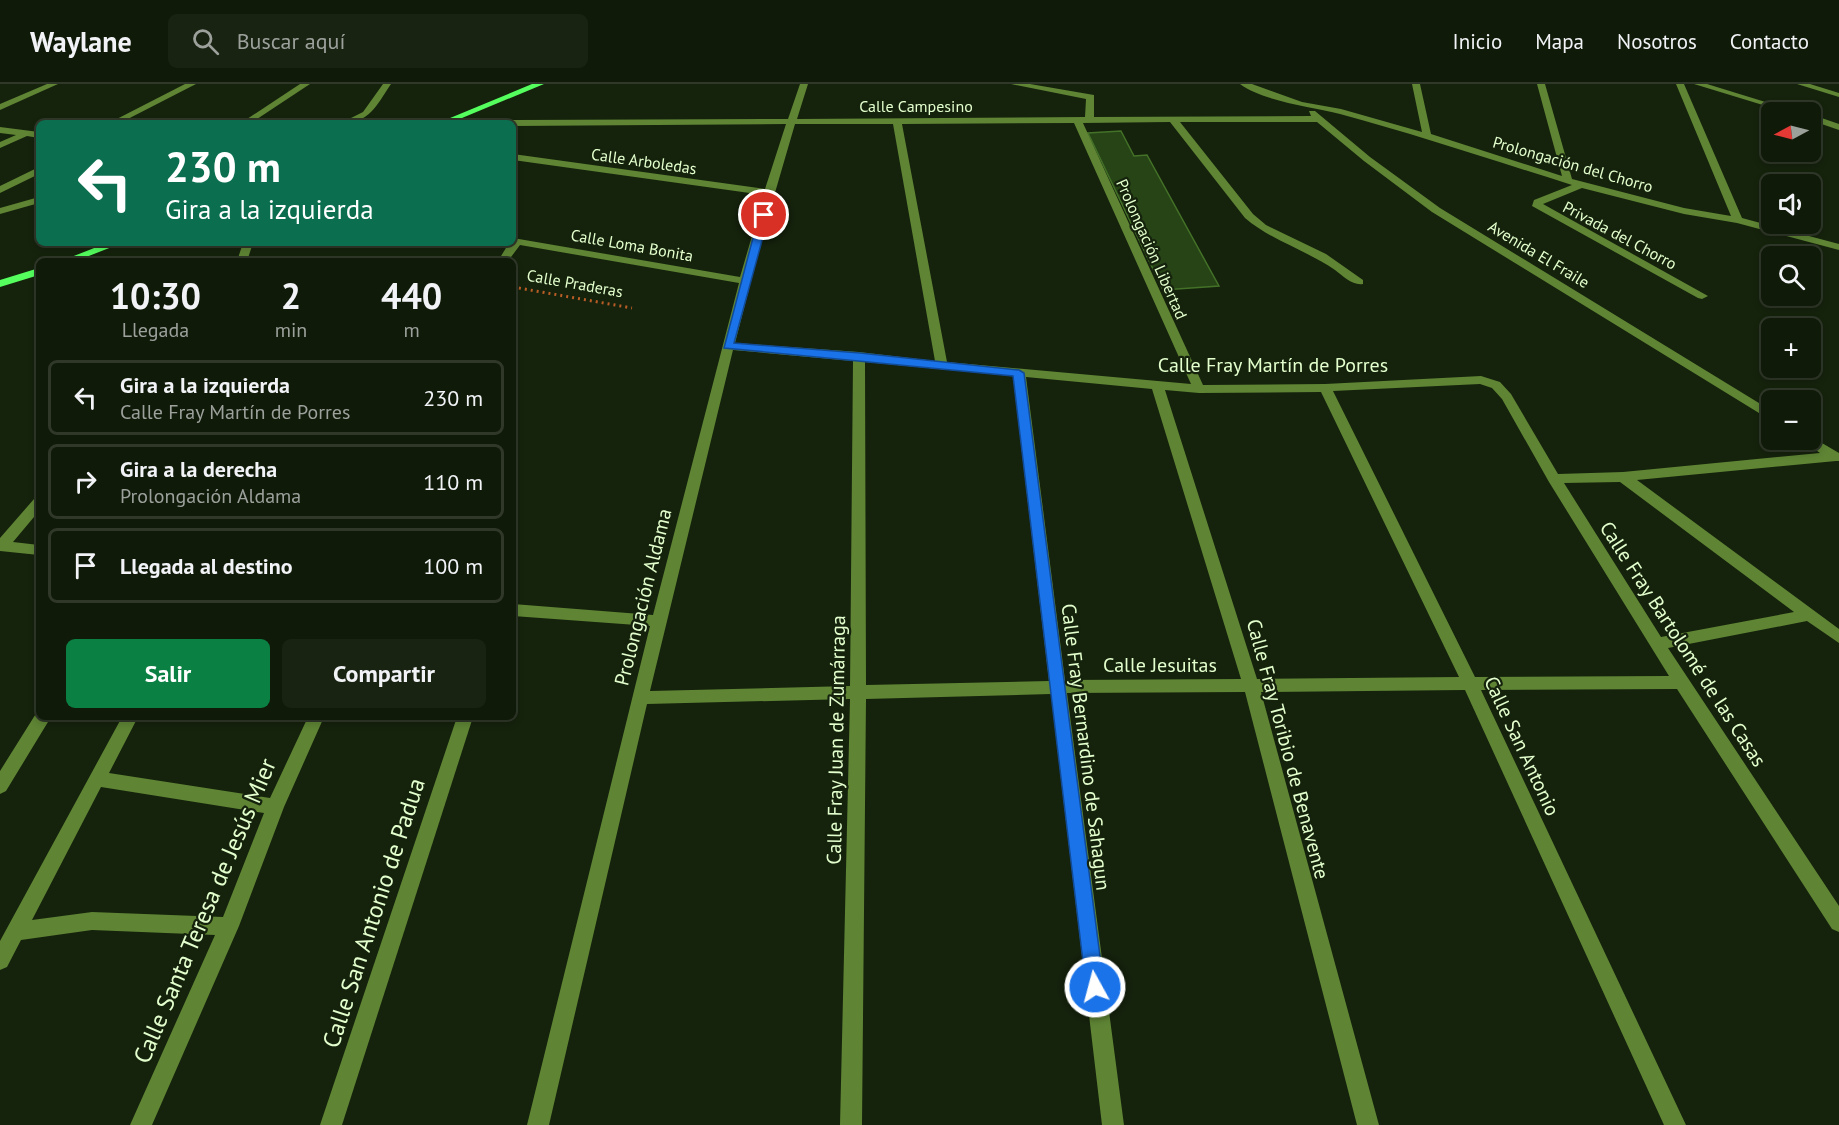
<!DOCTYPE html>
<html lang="es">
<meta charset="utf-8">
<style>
:root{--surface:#101a09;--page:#192312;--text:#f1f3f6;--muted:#9ca19c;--line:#30382a;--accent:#0b8043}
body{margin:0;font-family:"PT Sans",sans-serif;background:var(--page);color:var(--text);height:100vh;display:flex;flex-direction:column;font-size:22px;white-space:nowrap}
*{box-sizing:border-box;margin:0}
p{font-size:20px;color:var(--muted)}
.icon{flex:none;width:33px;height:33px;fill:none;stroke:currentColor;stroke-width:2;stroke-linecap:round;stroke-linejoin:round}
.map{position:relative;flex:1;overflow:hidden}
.details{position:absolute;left:36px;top:174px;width:480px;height:462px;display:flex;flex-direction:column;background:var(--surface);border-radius:9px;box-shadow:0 3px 9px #0003,0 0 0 2px var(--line)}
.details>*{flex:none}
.hud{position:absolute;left:36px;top:36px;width:480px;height:126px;border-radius:9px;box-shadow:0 3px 9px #0003,0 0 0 2px var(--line);background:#0b6e4f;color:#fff;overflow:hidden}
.needle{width:39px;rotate:263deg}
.controls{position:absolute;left:1761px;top:18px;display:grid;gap:12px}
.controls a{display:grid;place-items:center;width:60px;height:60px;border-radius:9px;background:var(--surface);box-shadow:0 3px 9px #0003,0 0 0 2px var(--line);font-size:30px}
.pin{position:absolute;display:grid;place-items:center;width:51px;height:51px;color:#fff;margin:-26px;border:3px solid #fff;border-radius:50%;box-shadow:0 2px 6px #0007}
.me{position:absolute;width:66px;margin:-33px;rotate:353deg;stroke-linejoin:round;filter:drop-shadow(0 0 4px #0008)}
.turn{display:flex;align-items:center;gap:21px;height:126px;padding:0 30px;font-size:27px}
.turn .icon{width:78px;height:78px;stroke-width:2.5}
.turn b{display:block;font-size:42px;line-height:51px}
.eta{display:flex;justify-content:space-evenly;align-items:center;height:102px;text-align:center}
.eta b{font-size:36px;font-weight:600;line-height:42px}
.primary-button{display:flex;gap:12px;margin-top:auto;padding:12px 30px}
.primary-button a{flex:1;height:69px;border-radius:9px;background:var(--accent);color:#fff;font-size:24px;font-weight:600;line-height:69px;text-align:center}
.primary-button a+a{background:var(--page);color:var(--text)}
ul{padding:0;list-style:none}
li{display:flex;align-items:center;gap:18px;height:75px;margin:0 12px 9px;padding:0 18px;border:3px solid var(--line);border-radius:9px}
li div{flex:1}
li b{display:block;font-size:22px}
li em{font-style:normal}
header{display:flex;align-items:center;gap:36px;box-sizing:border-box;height:84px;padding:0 30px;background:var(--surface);border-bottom:2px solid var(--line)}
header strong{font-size:28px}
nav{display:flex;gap:33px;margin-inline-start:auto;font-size:21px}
.search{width:420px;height:54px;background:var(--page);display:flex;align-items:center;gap:15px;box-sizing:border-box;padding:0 21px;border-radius:9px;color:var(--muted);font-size:22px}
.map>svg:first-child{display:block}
</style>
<header>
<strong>Waylane</strong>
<div class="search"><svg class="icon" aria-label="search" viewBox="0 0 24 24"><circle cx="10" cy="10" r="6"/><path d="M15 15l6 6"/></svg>Buscar aquí</div>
<nav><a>Inicio</a><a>Mapa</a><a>Nosotros</a><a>Contacto</a></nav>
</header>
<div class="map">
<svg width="1839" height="1041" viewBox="0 0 1839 1041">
<rect width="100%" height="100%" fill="#15220c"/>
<!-- building -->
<path fill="#274417" stroke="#437127" stroke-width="1.5" d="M1121 47 1134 72 1147 71 1219 202 1163 206 1088 49Z"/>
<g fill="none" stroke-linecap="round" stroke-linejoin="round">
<!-- path -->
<path stroke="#b95d26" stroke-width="3" stroke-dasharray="2 4" stroke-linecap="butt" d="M513 203 632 224"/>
<!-- minor -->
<g fill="#5e8434" fill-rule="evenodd">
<path d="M47 0H58L0 26V20Z"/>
<path d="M185 0H196L120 39H109Z"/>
<path d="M300 0H310L251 39H241Z"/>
<path d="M383 0H391C376 22 370 39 341 39L363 28Z"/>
<path d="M800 0H808L797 35 1085 33 1086 15 1011 0H1030L1094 11V33L1311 32 1309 27H1315L1370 73 1440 124 1772 327V337L1432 128 1364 77 1317 38H1180L1253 130 1266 141 1326 170 1363 196V200C1353 202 1343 192 1335 186 1306 166 1272 157 1245 134L1170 38 1083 39 1203 301 1325 300 1481 292 1500 298 1511 310 1558 390 1623 388 1820 369 1802 356H1810V352L1839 369V377H1836L1637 396 1839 545V559L1807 537 1668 564 1839 822V848L1832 845 1677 605 1481 606 1686 1041H1664L1465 606 1261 608 1379 1041H1357L1245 608 1067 609 1124 1041H1102L1051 610 866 615 862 1041H840L850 615 647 620 549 1041H527L650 542 513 532V520L653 531 739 199 520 161 508 177H498L509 159H513V154L740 193 764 111 513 76V70L765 105 786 40 513 42V39H509L513 36 788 35ZM1074 39 1191 300 947 278 902 40ZM795 40H893L935 277 859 268 735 259 765 143ZM733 266 853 277 850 602 650 607ZM865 278 1013 292 1049 597 866 601ZM1026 293 1152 305 1241 595 1065 596ZM1480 300 1492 304 1502 315 1549 398 1669 592 1475 593 1333 307ZM1165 306 1199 309 1321 308 1459 593 1257 595ZM1620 398 1794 528 1661 553 1564 399Z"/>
<path d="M1240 0H1252L1302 18 1341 25 1422 48 1412 0H1420L1431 50 1562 92 1537 0H1545L1572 95 1684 124 1731 132 1676 0H1684L1742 134 1839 160V166L1737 139 1684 130 1582 104 1543 120 1708 212 1702 215 1698 214 1532 122 1534 116 1572 101C1495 77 1418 51 1340 30 1312 23 1262 17 1240 0Z"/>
<path d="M1694 0H1707L1798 28H1786Z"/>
<path d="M1797 0H1810L1839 9V13Z"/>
<path d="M1810 30 1839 40V46L1810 36Z"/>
<path d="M0 43 39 48V54L27 52 0 64V58L16 51 0 49Z"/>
<path d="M39 83V90L0 109V102Z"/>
<path d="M39 113V119L0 130V124Z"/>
<path d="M243 159H253L247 177H237Z"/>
<path d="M39 413V427L13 458 39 461V471L0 467V454L34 415Z"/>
<path d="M37 628H39V633H51L6 707 0 710V687Z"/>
<path d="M122 633H138L109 689 270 714 308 633H324L284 723 239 842 152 1041H130L215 851 92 846 21 856 7 883 0 886V857ZM101 703 264 729 223 833 92 828 32 836Z"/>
<path d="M457 633H473L342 1041H320Z"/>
</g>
<!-- major -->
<g fill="#54ff5e" fill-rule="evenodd">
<path d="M532 0H544L450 39H438Z"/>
<path d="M107 159H122L76 177H61Z"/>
<path d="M39 184V191L0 203V196Z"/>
</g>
</g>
<!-- route -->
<path fill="#1a73e8" stroke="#114b97" stroke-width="1.5" d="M764 128 769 131 734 259 860 269 1019 286 1024 289 1104 903 1102 909 1095 912 1089 909 1086 903 1013 292 724 264 759 131Z"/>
<g text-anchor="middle" stroke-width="4.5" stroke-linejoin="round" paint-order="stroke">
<!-- far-street labels -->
<g font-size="16" fill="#e3ffcd" stroke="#15220c">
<text x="916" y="28">Calle Campesino</text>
<text transform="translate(644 77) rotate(8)" y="6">Calle Arboledas</text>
<text transform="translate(1573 80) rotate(16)" y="6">Prolongación del Chorro</text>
<text transform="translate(1620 151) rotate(28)" y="6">Privada del Chorro</text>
<text transform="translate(632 161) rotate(10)" y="6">Calle Loma Bonita</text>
<text transform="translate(1152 165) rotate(66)" y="6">Prolongación Libertad</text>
<text transform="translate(1539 170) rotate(31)" y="6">Avenida El Fraile</text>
<text transform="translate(575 199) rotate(10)" y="6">Calle Praderas</text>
</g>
<!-- street labels -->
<g font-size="20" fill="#e3ffcd" stroke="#15220c">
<text x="1273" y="288">Calle Fray Martín de Porres</text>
<text transform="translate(643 513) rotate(-76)" y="7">Prolongación Aldama</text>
<text transform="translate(1683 560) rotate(57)" y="7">Calle Fray Bartolomé de las Casas</text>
<text x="1160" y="588">Calle Jesuitas</text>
<text transform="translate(836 656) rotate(-89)" y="7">Calle Fray Juan de Zumárraga</text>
<text transform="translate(1522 662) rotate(65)" y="7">Calle San Antonio</text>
<text transform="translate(1086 663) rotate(83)" y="7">Calle Fray Bernardino de Sahagun</text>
<text transform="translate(1288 665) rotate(75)" y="7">Calle Fray Toribio de Benavente</text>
</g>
<!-- near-street labels -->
<g font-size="24" fill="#e3ffcd" stroke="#15220c">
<text transform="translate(205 827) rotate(-67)" y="8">Calle Santa Teresa de Jesús Mier</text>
<text transform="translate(374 829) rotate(-72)" y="8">Calle San Antonio de Padua</text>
</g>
</g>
</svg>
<div class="controls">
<a><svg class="needle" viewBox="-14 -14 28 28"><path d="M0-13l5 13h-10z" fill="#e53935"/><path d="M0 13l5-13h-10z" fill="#9ca19c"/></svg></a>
<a><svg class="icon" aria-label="sound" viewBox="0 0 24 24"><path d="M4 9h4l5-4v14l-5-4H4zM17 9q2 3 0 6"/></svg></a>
<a><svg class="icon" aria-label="search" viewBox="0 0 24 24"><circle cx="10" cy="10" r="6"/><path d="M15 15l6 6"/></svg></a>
<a>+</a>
<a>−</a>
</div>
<div class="pin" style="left:764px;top:131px;background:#d93025"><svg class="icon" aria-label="arrive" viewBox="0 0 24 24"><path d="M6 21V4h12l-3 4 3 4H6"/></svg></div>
<svg class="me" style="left:1095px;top:903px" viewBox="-20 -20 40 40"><circle r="17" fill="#1a73e8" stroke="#fff" stroke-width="3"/><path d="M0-11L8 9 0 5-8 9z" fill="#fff"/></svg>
<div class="hud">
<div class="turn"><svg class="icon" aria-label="left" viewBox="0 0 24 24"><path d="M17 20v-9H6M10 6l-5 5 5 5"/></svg><div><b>230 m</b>Gira a la izquierda</div></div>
</div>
<section class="details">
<div class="eta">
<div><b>10:30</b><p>Llegada</p></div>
<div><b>2</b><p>min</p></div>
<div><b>440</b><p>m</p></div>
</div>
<ul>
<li><svg class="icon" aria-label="left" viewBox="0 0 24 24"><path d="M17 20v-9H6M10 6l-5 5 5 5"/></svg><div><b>Gira a la izquierda</b><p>Calle Fray Martín de Porres</p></div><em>230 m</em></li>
<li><svg class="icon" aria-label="right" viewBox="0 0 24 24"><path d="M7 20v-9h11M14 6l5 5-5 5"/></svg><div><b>Gira a la derecha</b><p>Prolongación Aldama</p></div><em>110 m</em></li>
<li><svg class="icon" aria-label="arrive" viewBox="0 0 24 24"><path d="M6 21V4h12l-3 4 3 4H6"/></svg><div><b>Llegada al destino</b></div><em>100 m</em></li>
</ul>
<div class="primary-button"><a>Salir</a><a>Compartir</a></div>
</section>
</div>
